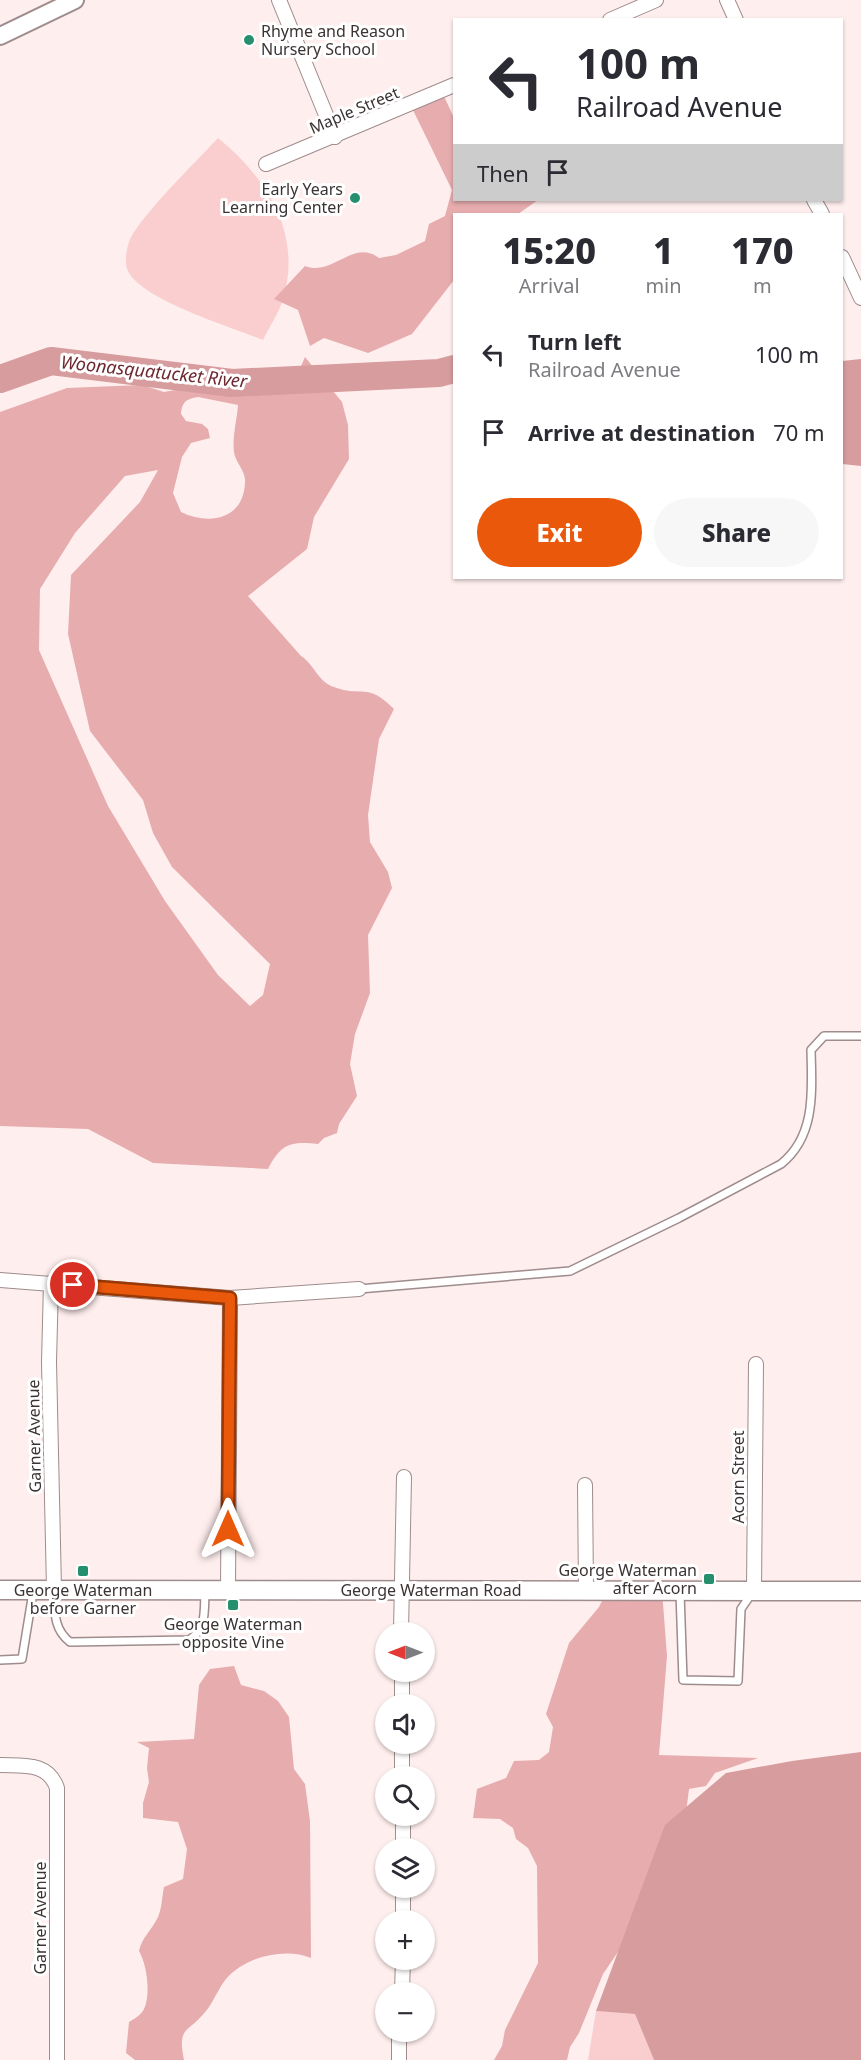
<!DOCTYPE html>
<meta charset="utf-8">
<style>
:root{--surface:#fff;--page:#f7f7f7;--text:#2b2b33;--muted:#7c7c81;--accent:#ea580c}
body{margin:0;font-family:"Noto Sans",sans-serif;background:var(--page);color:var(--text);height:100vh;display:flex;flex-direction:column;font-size:22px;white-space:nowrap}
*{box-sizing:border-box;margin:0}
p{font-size:20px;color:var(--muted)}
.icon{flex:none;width:33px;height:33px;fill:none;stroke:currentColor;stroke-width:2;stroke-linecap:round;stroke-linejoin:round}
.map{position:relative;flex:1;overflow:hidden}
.panel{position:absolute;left:453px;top:213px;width:390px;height:366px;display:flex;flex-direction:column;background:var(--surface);border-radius:0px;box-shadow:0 2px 4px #0004}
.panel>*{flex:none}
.guide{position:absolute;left:453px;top:18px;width:390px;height:183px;border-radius:0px;box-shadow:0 2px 4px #0004;background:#fff;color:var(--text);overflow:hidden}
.needle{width:39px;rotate:270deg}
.tools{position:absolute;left:375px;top:1622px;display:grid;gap:12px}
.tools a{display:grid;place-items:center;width:60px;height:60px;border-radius:50%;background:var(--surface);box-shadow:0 2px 4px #0004;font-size:30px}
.pin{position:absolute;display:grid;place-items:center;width:51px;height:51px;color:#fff;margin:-26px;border:3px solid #fff;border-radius:50%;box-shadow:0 2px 6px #0007}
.me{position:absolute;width:66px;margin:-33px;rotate:0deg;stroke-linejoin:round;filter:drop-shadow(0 0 4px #0008)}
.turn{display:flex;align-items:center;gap:21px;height:126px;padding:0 24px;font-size:27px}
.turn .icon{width:78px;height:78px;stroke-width:2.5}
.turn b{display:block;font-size:42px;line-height:51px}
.then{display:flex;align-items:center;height:57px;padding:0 24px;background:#0003;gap:12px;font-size:22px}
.eta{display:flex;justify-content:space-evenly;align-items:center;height:102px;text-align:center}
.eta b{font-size:36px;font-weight:800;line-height:42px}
.primary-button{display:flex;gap:12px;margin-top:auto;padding:12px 24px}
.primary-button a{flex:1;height:69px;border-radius:36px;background:var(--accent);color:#fff;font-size:24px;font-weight:800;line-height:69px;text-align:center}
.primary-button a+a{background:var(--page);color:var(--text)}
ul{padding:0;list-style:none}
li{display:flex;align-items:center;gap:18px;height:78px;padding:0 24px}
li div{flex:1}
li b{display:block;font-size:22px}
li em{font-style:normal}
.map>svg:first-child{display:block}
</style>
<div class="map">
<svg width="861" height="2060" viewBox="0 0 861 2060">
<rect width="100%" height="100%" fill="#fee"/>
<!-- green -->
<g fill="#facdce">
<path d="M218 138C266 177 303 233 283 299 279 313 269 327 263 340 231 327 146 301 129 273 124 265 126 251 129 242 138 218 198 160 218 138Z"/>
<path d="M596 2011 635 2014 654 2060H588Z"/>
</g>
<!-- forest -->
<g fill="#e7acae" fill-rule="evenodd">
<path d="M443 94 454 118V200H538L518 214H454V280L412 334 368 353 324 338 310 346 298 310 274 299 305 266C332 277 354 238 379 258L396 255 425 241 429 224 445 216 452 190 411 106Z"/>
<path d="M305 357 342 402 348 425 349 459 314 517 307 549 248 596 301 656C314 664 318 682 334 687 363 698 366 681 394 709L379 739 368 815 370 842 388 872 392 888 368 935 370 993 355 1034 350 1064 357 1096 339 1124 337 1133 324 1138 318 1144C290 1141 281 1144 268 1169L153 1163 88 1129 0 1126V412L67 388 142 385 164 392 186 388 250 395 298 373ZM198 397 238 405C237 420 232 437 234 452 235 462 246 471 245 482 244 519 210 526 181 512L173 493 182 457 191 443 210 438 208 429 202 424 186 421 181 414C182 402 186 399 198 397ZM158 470 140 502 71 575 68 634 90 731 143 800 153 833 172 867 270 964 263 995 250 1006 218 975 165 901 108 806 39 650 40 589 75 533 125 476Z"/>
<path d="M662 1590 667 1656 659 1755 758 1758 715 1773 706 1786 689 1789 685 1821 633 1930 603 1974 579 2033 570 2047 567 2060H494L502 2046 505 2030 538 1963 537 1866 528 1848 516 1839 513 1828 500 1819 473 1818 477 1789 506 1778 514 1761 539 1760 549 1752 553 1727 546 1714 569 1643 599 1607 607 1591Z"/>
<path d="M234 1666 241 1685 264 1691 278 1701 289 1717 294 1769 305 1784 310 1821 311 1958C284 1947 245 1957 226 1979 218 1989 214 2001 206 2011 188 2034 177 2025 184 2060H135L126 2053 129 2022C134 2019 141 2015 144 2009 151 1994 147 1965 139 1951 142 1937 152 1930 158 1917 162 1908 162 1896 164 1887L183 1879 187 1849 178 1822 143 1818V1803L149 1782 147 1768 149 1748 137 1742 194 1739 199 1685 210 1669Z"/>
</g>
<!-- water -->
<g fill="#d69c9e">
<path d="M861 359V466L842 464V361Z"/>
<path d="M861 1752V2060H654L635 2014 596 2011 665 1825 726 1773 792 1761Z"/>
</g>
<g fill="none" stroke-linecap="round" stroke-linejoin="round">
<!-- river -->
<path stroke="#d69c9e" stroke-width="28" d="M0 379 51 361 232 383 439 373 454 369"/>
<!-- service casing -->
<g stroke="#9f8c8c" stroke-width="10">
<g id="service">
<path d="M359 1289 570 1271 679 1218 781 1164C816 1136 812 1091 811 1050L824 1036H861"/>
<path d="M54 1592C55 1611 53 1629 70 1642L189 1640C207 1629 204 1611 205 1592"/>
<path d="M680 1592 683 1680 738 1681 741 1609 752 1593"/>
<path d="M0 1660 22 1659 33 1592"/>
</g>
</g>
<!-- minor casing -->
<g stroke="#9f8c8c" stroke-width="16">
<g id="minor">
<path d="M279 0 335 137"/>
<path d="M727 0 736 20"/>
<path d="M610 20 656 0"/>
<path d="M266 164 454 85"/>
<path d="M814 200 822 214"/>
<path d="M842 257 861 298"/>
<path d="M0 1280 230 1298 359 1289"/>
<path d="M51 1283 49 1362 54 1589"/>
<path d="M585 1485 586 1589"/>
<path d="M228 1591 230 1298"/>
<path d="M754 1591 756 1364"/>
<path d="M401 1632 404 1477"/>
<path d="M402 1671V1704"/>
<path d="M402 1743V1776"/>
<path d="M0 1765C24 1766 48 1762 57 1788V2060"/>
<path d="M403 1815V1848"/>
<path d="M403 1887V1920"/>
<path d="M402 1992 403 1959"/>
<path d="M399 2060V2031"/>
</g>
</g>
<!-- tertiary casing -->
<g stroke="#9f8c8c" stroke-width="20">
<path id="tertiary" d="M0 36 75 0"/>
</g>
<!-- secondary casing -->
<g stroke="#9f8c8c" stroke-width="21">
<path id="secondary" d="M0 1590 861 1591"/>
</g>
<!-- service -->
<use href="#service" stroke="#fff" stroke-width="7"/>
<!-- minor -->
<use href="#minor" stroke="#fff" stroke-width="14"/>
<!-- tertiary -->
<use href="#tertiary" stroke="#fff" stroke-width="16"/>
<!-- secondary -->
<use href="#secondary" stroke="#fff" stroke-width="18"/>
</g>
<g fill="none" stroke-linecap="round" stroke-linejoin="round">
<!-- route casing -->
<g stroke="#983908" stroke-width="15">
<path id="route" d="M73 1285 230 1298 228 1529"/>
</g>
<!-- route -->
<use href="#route" stroke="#ea580c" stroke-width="10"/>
</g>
<!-- markers -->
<g fill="#268f6d" stroke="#fff" stroke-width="2">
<circle cx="249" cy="40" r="6"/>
<circle cx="355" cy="198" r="6"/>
<rect x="77" y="1565" width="12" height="12" rx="3"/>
<rect x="703" y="1573" width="12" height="12" rx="3"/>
<rect x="227" y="1599" width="12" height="12" rx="3"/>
</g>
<g text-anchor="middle" stroke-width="6" stroke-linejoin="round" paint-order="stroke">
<!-- poi labels -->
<g font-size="16" fill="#3b3333" stroke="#fff" text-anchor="end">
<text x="261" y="37" text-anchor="start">Rhyme and Reason<tspan x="261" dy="18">Nursery School</tspan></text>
<text x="343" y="195">Early Years<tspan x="343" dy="18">Learning Center</tspan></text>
<text x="697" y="1576">George Waterman<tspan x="697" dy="18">after Acorn</tspan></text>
<text x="83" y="1596" text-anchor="middle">George Waterman<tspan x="83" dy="18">before Garner</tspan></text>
<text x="233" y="1630" text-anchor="middle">George Waterman<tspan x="233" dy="18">opposite Vine</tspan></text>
</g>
<!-- street labels -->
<g font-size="16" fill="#3b3333" stroke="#fff">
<text transform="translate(354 110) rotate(-23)" y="6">Maple Street</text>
<text transform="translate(34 1436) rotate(-91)" y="6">Garner Avenue</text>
<text transform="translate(738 1477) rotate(-90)" y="6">Acorn Street</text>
<text x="431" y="1596">George Waterman Road</text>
<text transform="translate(40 1918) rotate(-90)" y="6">Garner Avenue</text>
</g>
<!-- water labels -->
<g font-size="18" font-style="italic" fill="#6e2830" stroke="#fff">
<text transform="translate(154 372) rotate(6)" y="6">Woonasquatucket River</text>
</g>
</g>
</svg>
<div class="tools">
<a><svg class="needle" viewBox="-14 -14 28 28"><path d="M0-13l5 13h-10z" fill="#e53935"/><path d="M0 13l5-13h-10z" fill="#7c7c81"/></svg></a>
<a><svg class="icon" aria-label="sound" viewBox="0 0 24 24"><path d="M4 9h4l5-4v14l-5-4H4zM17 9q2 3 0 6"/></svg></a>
<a><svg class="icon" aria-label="search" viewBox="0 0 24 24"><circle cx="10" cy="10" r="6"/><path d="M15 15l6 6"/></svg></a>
<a><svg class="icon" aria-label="layers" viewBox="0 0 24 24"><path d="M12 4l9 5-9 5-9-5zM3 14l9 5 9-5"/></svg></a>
<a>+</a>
<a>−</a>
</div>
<div class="pin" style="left:73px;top:1285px;background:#d93025"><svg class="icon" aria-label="arrive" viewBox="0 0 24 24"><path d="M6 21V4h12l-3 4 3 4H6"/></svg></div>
<svg class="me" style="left:228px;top:1529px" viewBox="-20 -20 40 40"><path d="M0-17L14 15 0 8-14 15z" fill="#ea580c" stroke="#fff" stroke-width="4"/></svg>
<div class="guide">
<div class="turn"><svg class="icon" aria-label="left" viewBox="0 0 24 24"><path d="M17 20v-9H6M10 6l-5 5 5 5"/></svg><div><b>100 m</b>Railroad Avenue</div></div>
<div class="then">Then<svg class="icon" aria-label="arrive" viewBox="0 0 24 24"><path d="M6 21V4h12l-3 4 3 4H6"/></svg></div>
</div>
<section class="panel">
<div class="eta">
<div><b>15:20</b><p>Arrival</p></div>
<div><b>1</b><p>min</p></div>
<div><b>170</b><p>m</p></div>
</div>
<ul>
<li><svg class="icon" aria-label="left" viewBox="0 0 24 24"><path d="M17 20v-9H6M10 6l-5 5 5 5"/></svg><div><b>Turn left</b><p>Railroad Avenue</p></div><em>100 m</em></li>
<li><svg class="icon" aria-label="arrive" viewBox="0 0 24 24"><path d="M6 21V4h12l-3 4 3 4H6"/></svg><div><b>Arrive at destination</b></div><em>70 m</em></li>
</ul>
<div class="primary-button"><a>Exit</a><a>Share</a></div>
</section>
</div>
